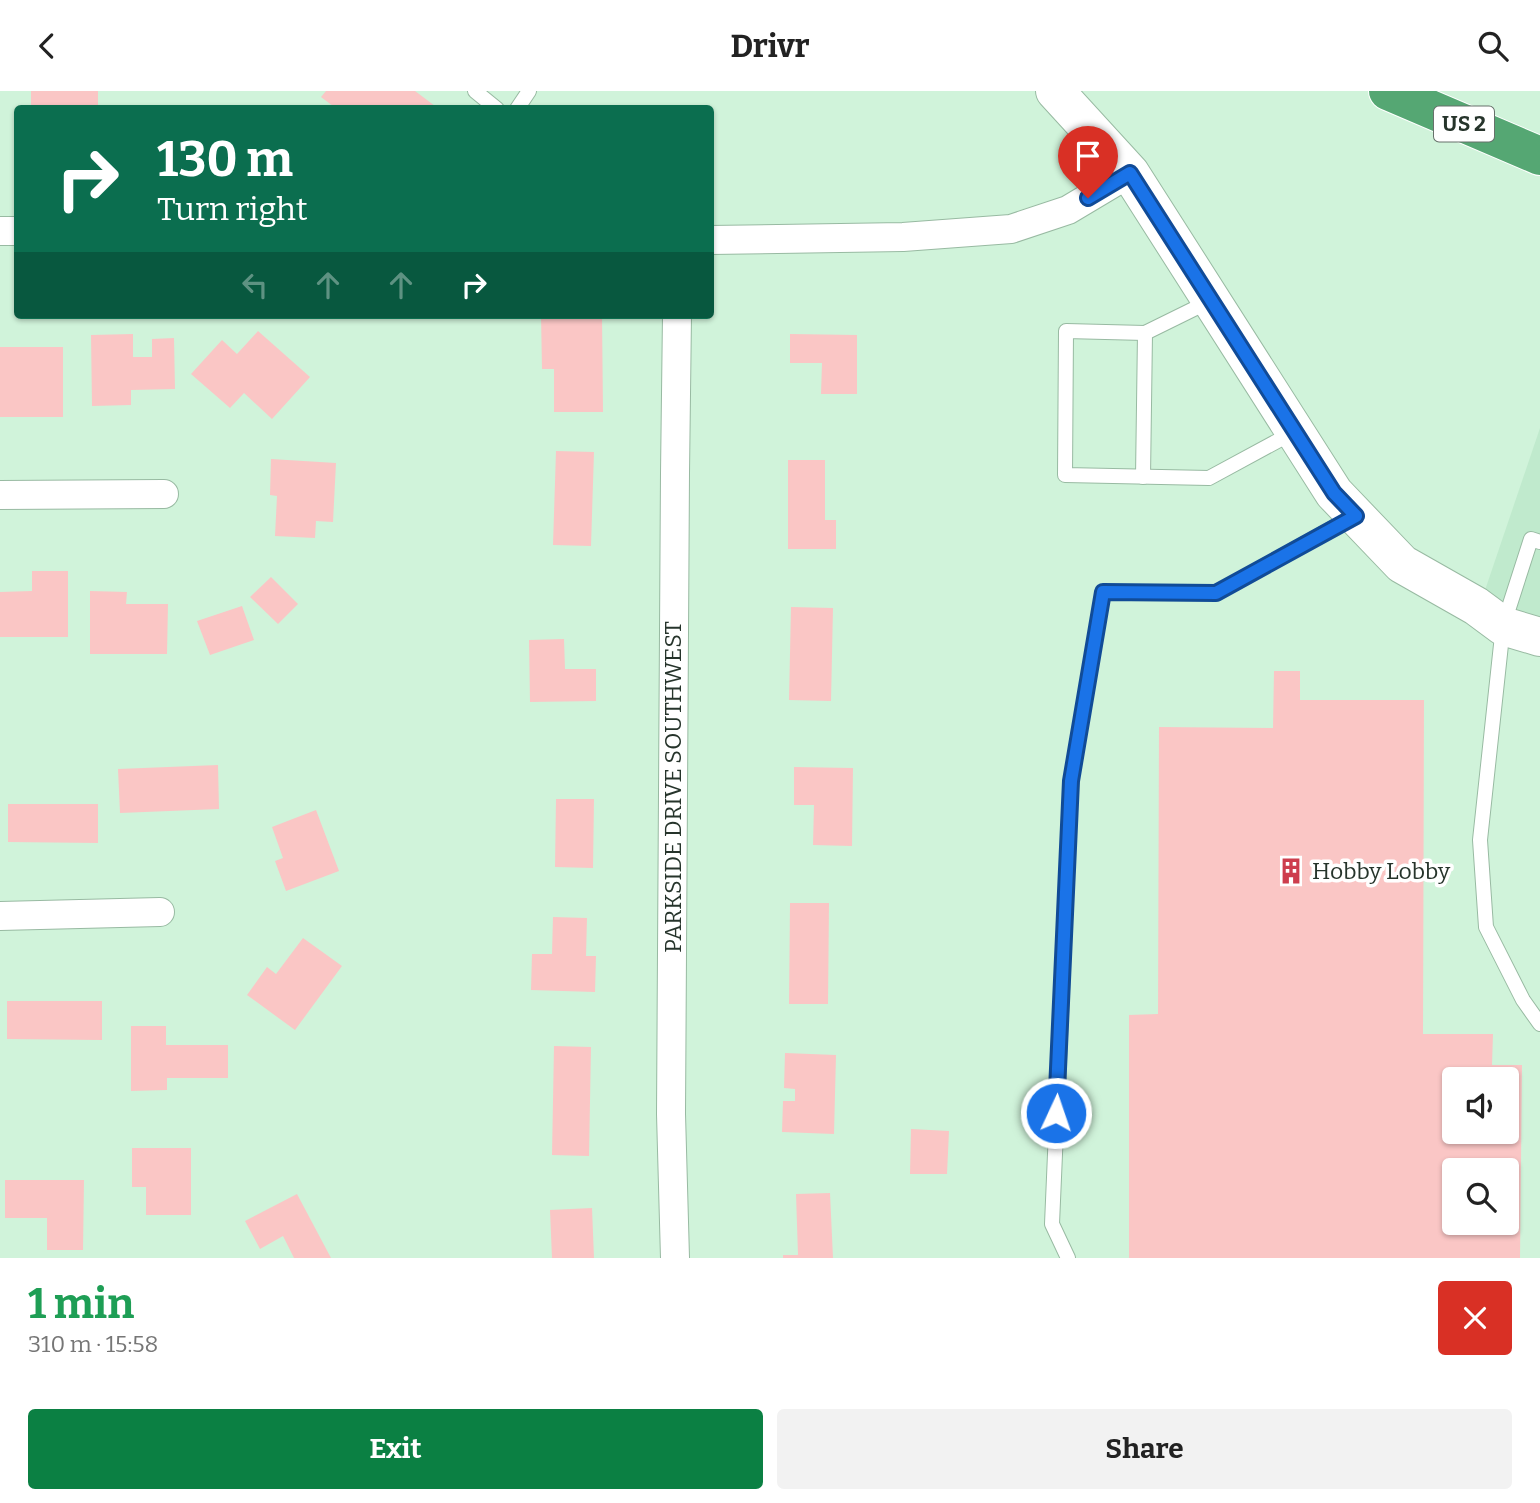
<!DOCTYPE html>
<meta charset="utf-8">
<style>
:root{--surface:#fff;--page:#f2f2f2;--text:#222;--muted:#767676;--accent:#0b8043}
body{margin:0;font-family:Bitter,serif;background:var(--page);color:var(--text);height:100vh;display:flex;flex-direction:column;font-size:26px;white-space:nowrap}
*{box-sizing:border-box;margin:0}
p{font-size:23px;color:var(--muted)}
.icon{flex:none;width:38px;height:38px;fill:none;stroke:currentColor;stroke-width:2;stroke-linecap:round;stroke-linejoin:round}
.map{position:relative;height:1167px;overflow:hidden}
.drawer{display:flex;flex-direction:column;background:var(--surface);flex:1}
.drawer>*{flex:none}
.banner{position:absolute;left:14px;top:14px;width:700px;height:214px;border-radius:7px;box-shadow:0 2px 5px #0004;background:#0b6e4f;color:#fff;overflow:hidden}
.tools{position:absolute;left:1442px;top:976px;display:grid;gap:14px}
.tools a{display:grid;place-items:center;width:77px;height:77px;border-radius:7px;background:var(--surface);box-shadow:0 2px 5px #0004;font-size:35px}
.pin{position:absolute;display:grid;place-items:center;width:60px;height:60px;color:#fff;margin:-72px -30px;border-radius:50% 50% 50% 0;rotate:-45deg;box-shadow:0 0 7px #0007}
.pin .icon{rotate:45deg}
.me{position:absolute;width:77px;margin:-38px;rotate:3deg;stroke-linejoin:round;filter:drop-shadow(0 0 5px #0008)}
.turn{display:flex;align-items:center;gap:24px;height:147px;padding:0 28px;font-size:32px}
.turn .icon{width:91px;height:91px;stroke-width:2.5}
.turn b{display:block;font-size:49px;line-height:60px}
.lanes{display:flex;align-items:center;height:66px;padding:0 28px;background:#0003;justify-content:center;gap:35px;direction:ltr}
.lanes .off{opacity:.35}
.round{display:grid;place-items:center;flex:none;width:74px;height:74px;border-radius:7px;background:var(--page)}
.headline{display:flex;align-items:center;justify-content:space-between;height:119px;padding:0 28px}
h1{font-size:42px;font-weight:700;line-height:52px;color:#1e9e55}
.button{display:flex;gap:14px;margin-top:auto;padding:14px 28px}
.button a{flex:1;height:80px;border-radius:7px;background:var(--accent);color:#fff;font-size:28px;font-weight:700;line-height:80px;text-align:center}
.button a+a{background:var(--page);color:var(--text)}
header{display:flex;justify-content:space-between;align-items:center;height:91px;padding:0 28px;background:var(--surface);font-size:32px;font-weight:700}
.map>svg:first-child{display:block}
</style>
<header><svg class="icon" aria-label="back" viewBox="0 0 24 24"><path d="M15 5l-7 7 7 7"/></svg>Drivr<svg class="icon" aria-label="search" viewBox="0 0 24 24"><circle cx="10" cy="10" r="6"/><path d="M15 15l6 6"/></svg></header>
<div class="map">
<svg width="1540" height="1167" viewBox="0 0 1540 1167">
<rect width="100%" height="100%" fill="#d0f3da"/>
<!-- built -->
<path fill="#c0eacd" d="M1540 337V532L1481 511Z"/>
<!-- building -->
<g fill="#fac6c5" fill-rule="evenodd">
<rect x="31" y="0" width="67" height="18"/>
<path d="M326 0H415L439 18H337L321 6Z"/>
<path d="M541 224H602L603 321H554V278H542Z"/>
<path d="M258 240 310 286 272 328 244 302 230 317 191 283 222 249 237 263Z"/>
<path d="M133 243V266H152V248L174 247 175 298 131 299V314L92 315 91 244Z"/>
<path d="M790 243 857 244V303H821L822 272H790Z"/>
<rect x="0" y="256" width="63" height="70"/>
<path d="M556 360 594 361 591 455 553 454Z"/>
<path d="M271 368 336 372 333 431 316 430 315 447 275 445 277 405 270 404Z"/>
<path d="M788 369H825V429H836V458H788Z"/>
<path d="M32 480H68V546H0V501L32 500Z"/>
<path d="M271 486 298 513 278 533 250 506Z"/>
<path d="M90 500 127 501 126 513H168L167 563H90Z"/>
<path d="M242 515 254 549 210 564 197 530Z"/>
<path d="M791 516 833 517 831 610 789 609Z"/>
<path d="M564 548 565 578H596V610L530 611 529 549Z"/>
<path d="M1274 580H1300V609H1424L1423 943H1493L1492 974H1522L1520 1167H1129V924L1158 923 1159 636 1273 637ZM1454 989H1507V1041H1454ZM1454 1080H1507V1132H1454Z"/>
<path d="M218 674 219 718 120 722 118 678Z"/>
<path d="M794 676 853 677 852 755 813 754 814 714H794Z"/>
<path d="M556 708H594L593 777 555 776Z"/>
<path d="M8 713H98V752L8 751Z"/>
<path d="M316 719 339 780 286 800 275 770 283 767 272 736Z"/>
<path d="M790 812H829L828 913H789Z"/>
<path d="M553 826 587 827 586 865H596L595 901 531 899 532 863H552Z"/>
<path d="M303 847 342 875 295 939 247 904 267 876 276 883Z"/>
<path d="M7 910H102V949L7 948Z"/>
<path d="M131 935H166V954H228V987H167V999L131 1000Z"/>
<path d="M554 955 591 956 589 1065 552 1064Z"/>
<path d="M785 962 836 964 834 1043 782 1041 783 1010H795V998L784 997Z"/>
<path d="M911 1038 949 1040 947 1083H910Z"/>
<path d="M132 1057H191V1124H146V1096H132Z"/>
<path d="M5 1089H84L83 1159H47V1127H5Z"/>
<path d="M830 1102 833 1167H783V1164H798L796 1103Z"/>
<path d="M297 1103 331 1167H294L283 1145 260 1158 245 1130Z"/>
<path d="M592 1117 594 1167H552L550 1119Z"/>
</g>
<g fill="none" stroke-linecap="round" stroke-linejoin="round">
<!-- lane casing -->
<g stroke="#98baa2" stroke-width="16">
<g id="lane">
<path d="M475 0 497 18"/>
<path d="M517 18 529 0"/>
<path d="M1210 210 1145 242 1066 240 1065 384 1209 387 1294 341"/>
<path d="M1143 386 1145 242"/>
<path d="M1540 451 1531 448 1503 535 1480 749 1486 836 1523 909 1540 933"/>
<path d="M1068 1167 1052 1133 1071 690 1103 501 1216 502 1354 425"/>
</g>
</g>
<!-- street casing -->
<g stroke="#98baa2" stroke-width="30">
<g id="street">
<path d="M0 140H18"/>
<path d="M710 149 903 146 1011 138 1068 119 1130 82"/>
<path d="M0 404 164 403"/>
<path d="M0 825 160 821"/>
<path d="M675 1167 671 1023 675 382 677 224"/>
</g>
</g>
<!-- secondary casing -->
<g stroke="#98baa2" stroke-width="40">
<path id="secondary" d="M1055 0 1130 82 1334 402 1402 473 1476 515 1503 535 1540 546"/>
</g>
<!-- highway casing -->
<g stroke="#fff" stroke-width="40">
<path id="highway" d="M1388 0 1540 65"/>
</g>
<!-- lane -->
<use href="#lane" stroke="#fff" stroke-width="14"/>
<!-- street -->
<use href="#street" stroke="#fff" stroke-width="28"/>
<!-- secondary -->
<use href="#secondary" stroke="#fff" stroke-width="38"/>
<!-- highway -->
<use href="#highway" stroke="#55a773" stroke-width="38"/>
</g>
<g fill="none" stroke-linecap="round" stroke-linejoin="round">
<!-- route casing -->
<g stroke="#114b97" stroke-width="18">
<path id="route" d="M1056 1022 1071 690 1103 501 1216 502 1356 425 1334 402 1130 82 1088 107"/>
</g>
<!-- route -->
<use href="#route" stroke="#1a73e8" stroke-width="12"/>
</g>
<!-- icons -->
<defs>
<g id="building-bare" transform="scale(2.1)"><path d="M-4-6H4V6H1V3H-1V6H-4ZM-2.5-4.3h1.7v1.8h-1.7ZM.8-4.3h1.7v1.8H.8ZM-2.5-1h1.7V.8h-1.7ZM.8-1h1.7V.8H.8Z" fill="#cd3d4d" stroke="#fff" stroke-width="2.5" paint-order="stroke"/></g>
</defs>
<g fill-rule="evenodd">
<use href="#building-bare" x="1291" y="780"/>
</g>
<g text-anchor="middle" stroke-width="7" stroke-linejoin="round" paint-order="stroke">
<!-- shield labels -->
<rect fill="#fff" stroke="#67716b" stroke-width="2" x="1434" y="15.5" width="60" height="35" rx="5"/>
<g font-size="21" font-weight="bold" fill="#26342b">
<text x="1464" y="40">US 2</text>
</g>
<!-- street labels -->
<g font-size="23" fill="#26342b" stroke="#fff">
<text transform="translate(673 696) rotate(-90)" y="8">PARKSIDE DRIVE SOUTHWEST</text>
</g>
<!-- poi labels -->
<g font-size="23" fill="#26342b" stroke="#fff" text-anchor="start">
<text x="1312" y="788">Hobby Lobby</text>
</g>
</g>
</svg>
<div class="tools">
<a><svg class="icon" aria-label="sound" viewBox="0 0 24 24"><path d="M4 9h4l5-4v14l-5-4H4zM17 9q2 3 0 6"/></svg></a>
<a><svg class="icon" aria-label="search" viewBox="0 0 24 24"><circle cx="10" cy="10" r="6"/><path d="M15 15l6 6"/></svg></a>
</div>
<div class="pin" style="left:1088px;top:107px;background:#d93025"><svg class="icon" aria-label="arrive" viewBox="0 0 24 24"><path d="M6 21V4h12l-3 4 3 4H6"/></svg></div>
<svg class="me" style="left:1056px;top:1022px" viewBox="-20 -20 40 40"><circle r="17" fill="#1a73e8" stroke="#fff" stroke-width="3"/><path d="M0-11L8 9 0 5-8 9z" fill="#fff"/></svg>
<div class="banner">
<div class="turn"><svg class="icon" aria-label="right" viewBox="0 0 24 24"><path d="M7 20v-9h11M14 6l5 5-5 5"/></svg><div><b>130 m</b>Turn right</div></div>
<div class="lanes"><svg class="icon off" aria-label="left" viewBox="0 0 24 24"><path d="M17 20v-9H6M10 6l-5 5 5 5"/></svg><svg class="icon off" aria-label="ahead" viewBox="0 0 24 24"><path d="M12 20V5M6 11l6-6 6 6"/></svg><svg class="icon off" aria-label="ahead" viewBox="0 0 24 24"><path d="M12 20V5M6 11l6-6 6 6"/></svg><svg class="icon" aria-label="right" viewBox="0 0 24 24"><path d="M7 20v-9h11M14 6l5 5-5 5"/></svg></div>
</div>
</div>
<section class="drawer">
<div class="headline"><div><h1>1 min</h1><p>310 m · 15:58</p></div><a class="round" style="background:#d93025;color:#fff"><svg class="icon" aria-label="close" viewBox="0 0 24 24"><path d="M6 6l12 12M18 6L6 18"/></svg></a></div>
<div class="button"><a>Exit</a><a>Share</a></div>
</section>
